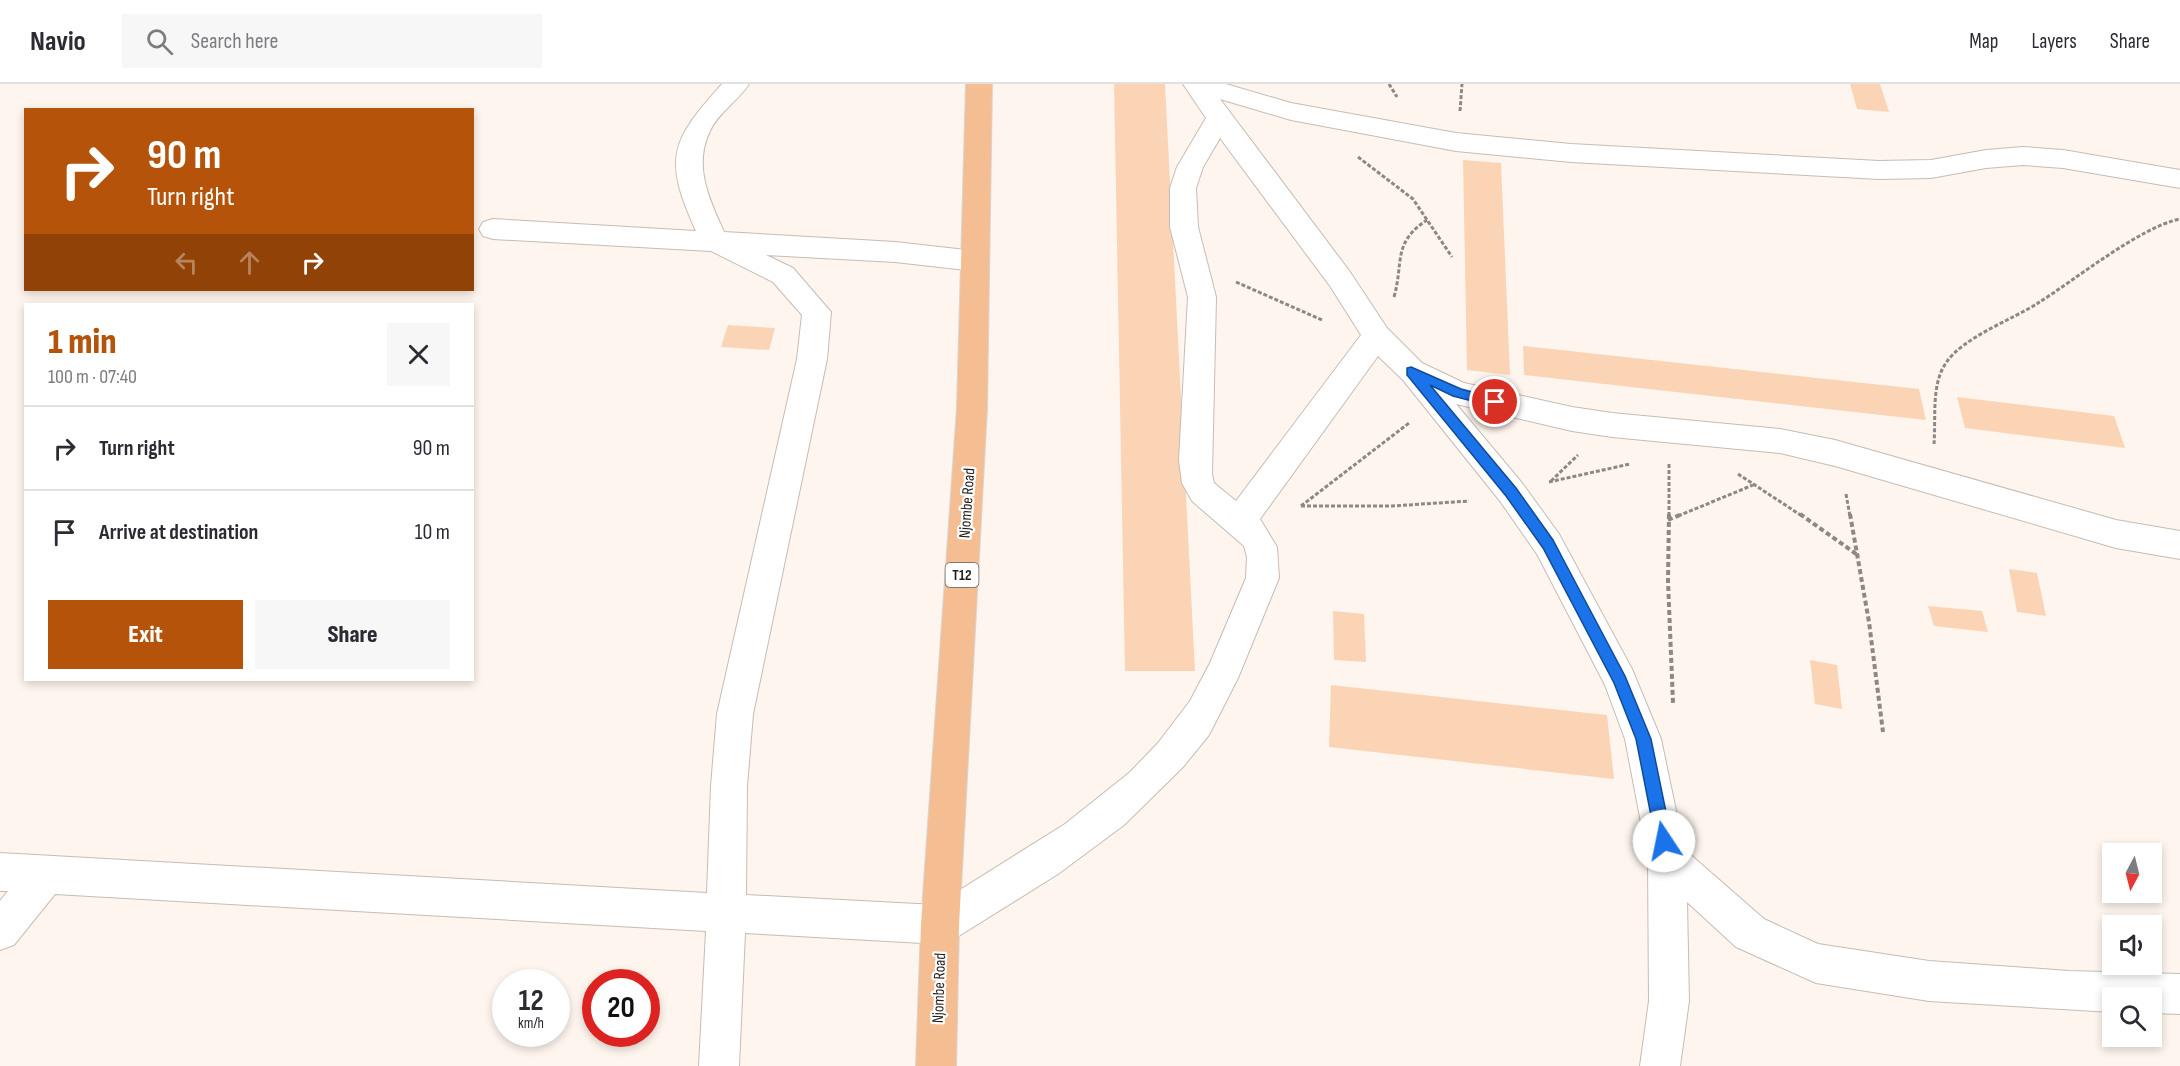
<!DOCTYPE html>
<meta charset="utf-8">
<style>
:root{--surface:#fff;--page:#f7f7f7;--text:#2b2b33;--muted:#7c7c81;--line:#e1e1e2;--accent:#b45309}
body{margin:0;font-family:"Sofia Sans Condensed",sans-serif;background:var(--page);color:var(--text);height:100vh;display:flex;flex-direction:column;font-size:22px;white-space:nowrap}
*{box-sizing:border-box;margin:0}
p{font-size:20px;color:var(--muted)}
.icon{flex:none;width:33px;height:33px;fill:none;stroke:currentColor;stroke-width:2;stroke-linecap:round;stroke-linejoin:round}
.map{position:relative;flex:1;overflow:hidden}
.side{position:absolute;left:24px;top:219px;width:450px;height:378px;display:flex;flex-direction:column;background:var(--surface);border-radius:0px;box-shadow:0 3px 9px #0003}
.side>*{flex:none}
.top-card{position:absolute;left:24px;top:24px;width:450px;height:183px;border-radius:0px;box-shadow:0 3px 9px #0003;background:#b45309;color:#fff;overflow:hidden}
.needle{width:39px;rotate:187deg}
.controls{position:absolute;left:2102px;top:759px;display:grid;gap:12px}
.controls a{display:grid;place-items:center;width:60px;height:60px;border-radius:0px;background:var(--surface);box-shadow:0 3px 9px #0003;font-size:30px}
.speed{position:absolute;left:492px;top:885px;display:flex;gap:12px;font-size:30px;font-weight:700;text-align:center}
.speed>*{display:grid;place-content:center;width:78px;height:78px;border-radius:50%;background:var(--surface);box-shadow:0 3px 9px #0003;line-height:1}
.speed small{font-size:15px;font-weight:400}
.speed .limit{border:9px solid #d22;background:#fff;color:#111}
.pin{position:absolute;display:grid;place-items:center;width:51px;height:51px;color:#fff;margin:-26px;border:3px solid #fff;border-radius:50%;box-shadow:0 2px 6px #0007}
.me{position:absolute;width:66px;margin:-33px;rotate:349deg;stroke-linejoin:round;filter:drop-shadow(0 0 4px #0008)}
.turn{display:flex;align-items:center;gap:21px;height:126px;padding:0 24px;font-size:27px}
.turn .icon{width:78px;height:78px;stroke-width:2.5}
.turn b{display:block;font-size:42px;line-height:51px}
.lanes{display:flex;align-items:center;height:57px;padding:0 24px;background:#0003;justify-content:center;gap:30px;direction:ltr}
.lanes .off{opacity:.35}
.round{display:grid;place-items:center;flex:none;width:63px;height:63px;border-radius:0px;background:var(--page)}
.headline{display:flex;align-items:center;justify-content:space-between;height:102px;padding:0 24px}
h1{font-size:36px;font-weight:800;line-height:45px;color:var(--accent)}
.button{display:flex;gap:12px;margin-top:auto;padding:12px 24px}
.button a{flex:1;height:69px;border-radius:0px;background:var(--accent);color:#fff;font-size:24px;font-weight:800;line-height:69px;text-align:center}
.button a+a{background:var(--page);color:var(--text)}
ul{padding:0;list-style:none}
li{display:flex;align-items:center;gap:18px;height:84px;padding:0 24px;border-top:2px solid var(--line)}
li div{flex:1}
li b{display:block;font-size:22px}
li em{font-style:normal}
header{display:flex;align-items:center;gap:36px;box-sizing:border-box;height:84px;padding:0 30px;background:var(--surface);border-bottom:2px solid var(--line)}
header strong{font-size:28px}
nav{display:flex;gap:33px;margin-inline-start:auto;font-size:21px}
.search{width:420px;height:54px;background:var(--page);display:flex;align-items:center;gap:15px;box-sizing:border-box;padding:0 21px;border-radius:0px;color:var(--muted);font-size:22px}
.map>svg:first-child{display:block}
</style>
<header>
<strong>Navio</strong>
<div class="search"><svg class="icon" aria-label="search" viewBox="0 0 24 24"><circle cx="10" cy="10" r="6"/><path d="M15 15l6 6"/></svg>Search here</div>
<nav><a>Map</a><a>Layers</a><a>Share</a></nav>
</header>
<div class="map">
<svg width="2180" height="982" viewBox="0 0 2180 982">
<rect width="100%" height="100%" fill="#fef5ee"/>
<!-- building -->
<g fill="#fbd4b6">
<path d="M1114 0H1165L1195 587H1125Z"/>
<path d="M1850 0H1880L1889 28 1857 25Z"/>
<path d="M1463 76 1501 79 1510 291 1467 286Z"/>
<path d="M728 241 775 244 769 266 721 263Z"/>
<path d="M1523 262 1919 305 1926 336 1524 291Z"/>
<path d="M1957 313 2114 332 2125 364 1965 344Z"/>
<path d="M2009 485 2037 489 2046 532 2017 528Z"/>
<path d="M1928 522 1982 527 1988 548 1934 542Z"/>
<path d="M1333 527 1364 530 1366 578 1334 576Z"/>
<path d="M1810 576 1837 581 1842 625 1815 620Z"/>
<path d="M1331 601 1607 631 1614 695 1329 663Z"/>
</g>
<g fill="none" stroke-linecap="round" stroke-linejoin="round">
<!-- minor casing -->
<g stroke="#c7bcb4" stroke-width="2">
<path id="minor" d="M722 0H749C738 17 718 29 710 47 693 82 709 115 724 148L895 158 975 167 985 170 989 177 985 184 975 187 895 178 766 171 793 184 831 228 827 275 753 630 747 702 746 811 936 821 1065 740 1129 689 1158 659 1190 617 1210 579 1246 494 1247 473 1244 462 1192 417 1182 399 1179 376 1188 213 1170 143V104L1177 83 1206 34 1183 0H1226L1291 19 1456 49 1571 60 1879 77 1931 76 1986 66 2023 63 2063 66 2180 86V104L2063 84 2023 81 1986 84 1931 94 1879 95 1571 78 1456 67 1291 36 1220 15 1350 188 1387 244 1422 279 1464 299 1572 323 1612 329 1780 345 1835 356 2116 436 2180 447V475L2116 464 1835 382 1780 369 1612 353 1572 347 1456 320 1522 399 1559 450 1632 585 1661 655 1684 765 1764 835 1818 860 1929 877 2069 887 2180 890V930L2151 929V914H2112V928L1929 917 1816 899 1736 863 1687 818 1689 917 1680 982H1640L1649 917 1648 775 1625 655 1605 601 1537 470 1500 417 1403 296 1378 272 1260 435 1277 463 1279 494 1238 594 1209 651 1183 683 1124 741 1058 790 954 855 940 860 745 849 739 982H699L706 847 55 810 14 861 0 866V817L8 807H0V769L707 809 711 702 717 630 797 275 802 231 773 198 711 167 493 155 483 152 479 145 483 138 493 135 696 147C663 74 670 58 722 0ZM1220 54 1330 202 1361 251 1236 417 1214 399 1212 390 1216 213 1198 143 1196 104 1203 83Z"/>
</g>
<!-- highway casing -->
<g stroke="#d7d6d6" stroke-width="2">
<path id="highway" d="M966 0H992L987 324 959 841 956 982H916L921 841 957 324Z"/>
</g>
<!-- path-far1 -->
<g stroke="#8e8782" stroke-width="3" stroke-dasharray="4 2" stroke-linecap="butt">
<path d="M1389 0 1397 13"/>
<path d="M1460 27 1462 0"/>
<path d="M1358 73 1413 115 1452 173"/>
<path d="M1236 198 1322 236"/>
<path d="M1394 213C1404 178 1392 159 1427 136"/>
<path d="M1934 360C1936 335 1931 300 1946 279 1963 253 2012 236 2038 219 2075 196 2140 143 2180 135"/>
<path d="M1738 390 1802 432"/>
<path d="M1551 397 1578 371"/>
<path d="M1549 398 1630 380"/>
<path d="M1846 410 1850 432"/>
<path d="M1301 422H1392L1469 417"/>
<path d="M1301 422 1409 339"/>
<path d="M1669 432V380"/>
<path d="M1678 432 1753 401"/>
</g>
<!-- path -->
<g stroke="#8e8782" stroke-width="4" stroke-dasharray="5 3" stroke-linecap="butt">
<path d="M1669 430 1668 497 1673 619"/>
<path d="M1800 430 1859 472"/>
<path d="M1850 430 1869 538 1883 648"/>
<path d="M1668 436 1682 430"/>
</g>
<!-- minor -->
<use href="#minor" fill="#fff" fill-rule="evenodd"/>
<!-- highway -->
<use href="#highway" fill="#f5bd92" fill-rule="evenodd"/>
</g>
<!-- route -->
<path fill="#1a73e8" stroke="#114b97" stroke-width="1.5" d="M1411 283 1461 305 1499 315 1501 318 1495 323 1453 312 1430 301 1516 404 1553 456 1563 475 1625 592 1651 655 1672 757 1669 763 1664 765 1658 763 1656 757 1636 655 1614 599 1543 464 1506 412 1407 291V284Z"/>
<g text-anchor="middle" stroke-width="4.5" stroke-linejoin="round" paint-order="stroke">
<!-- shield labels -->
<rect fill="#fff" stroke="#64615f" stroke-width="1.5" x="945.5" y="479" width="33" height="24" rx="4.5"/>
<g font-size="15" font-weight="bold" fill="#221d1a">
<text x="962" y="496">T12</text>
</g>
<!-- street labels -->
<g font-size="16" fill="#221d1a" stroke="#fff">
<text transform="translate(966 419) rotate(-86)" y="6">Njombe Road</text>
<text transform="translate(938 904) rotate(-88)" y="6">Njombe Road</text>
</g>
</g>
</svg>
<div class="controls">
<a><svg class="needle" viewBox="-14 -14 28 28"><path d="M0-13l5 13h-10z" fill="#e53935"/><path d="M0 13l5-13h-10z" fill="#7c7c81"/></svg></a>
<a><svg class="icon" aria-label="sound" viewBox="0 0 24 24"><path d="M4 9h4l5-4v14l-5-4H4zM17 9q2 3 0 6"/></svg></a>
<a><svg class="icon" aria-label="search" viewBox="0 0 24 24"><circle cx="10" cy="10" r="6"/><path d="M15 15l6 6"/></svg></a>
</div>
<div class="speed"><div>12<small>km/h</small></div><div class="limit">20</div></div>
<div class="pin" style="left:1495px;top:318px;background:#d93025"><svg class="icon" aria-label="arrive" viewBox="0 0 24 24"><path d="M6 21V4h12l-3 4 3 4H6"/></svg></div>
<svg class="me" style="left:1664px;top:757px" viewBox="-20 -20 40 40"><circle r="19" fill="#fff"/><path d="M0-13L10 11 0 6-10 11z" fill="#1a73e8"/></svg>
<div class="top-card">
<div class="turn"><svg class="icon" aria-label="right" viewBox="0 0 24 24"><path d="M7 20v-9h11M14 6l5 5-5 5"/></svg><div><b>90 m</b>Turn right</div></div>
<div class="lanes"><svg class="icon off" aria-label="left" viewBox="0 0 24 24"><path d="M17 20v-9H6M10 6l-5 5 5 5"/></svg><svg class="icon off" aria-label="ahead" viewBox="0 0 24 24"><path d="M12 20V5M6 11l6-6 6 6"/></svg><svg class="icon" aria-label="right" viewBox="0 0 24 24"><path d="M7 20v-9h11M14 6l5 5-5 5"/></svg></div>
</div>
<section class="side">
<div class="headline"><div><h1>1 min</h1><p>100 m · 07:40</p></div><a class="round"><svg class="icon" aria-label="close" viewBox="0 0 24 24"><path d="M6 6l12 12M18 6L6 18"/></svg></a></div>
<ul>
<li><svg class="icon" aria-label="right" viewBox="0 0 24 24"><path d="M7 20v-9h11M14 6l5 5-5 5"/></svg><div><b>Turn right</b></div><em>90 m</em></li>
<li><svg class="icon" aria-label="arrive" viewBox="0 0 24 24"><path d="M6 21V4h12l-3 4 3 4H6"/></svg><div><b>Arrive at destination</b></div><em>10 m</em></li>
</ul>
<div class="button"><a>Exit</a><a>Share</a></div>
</section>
</div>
